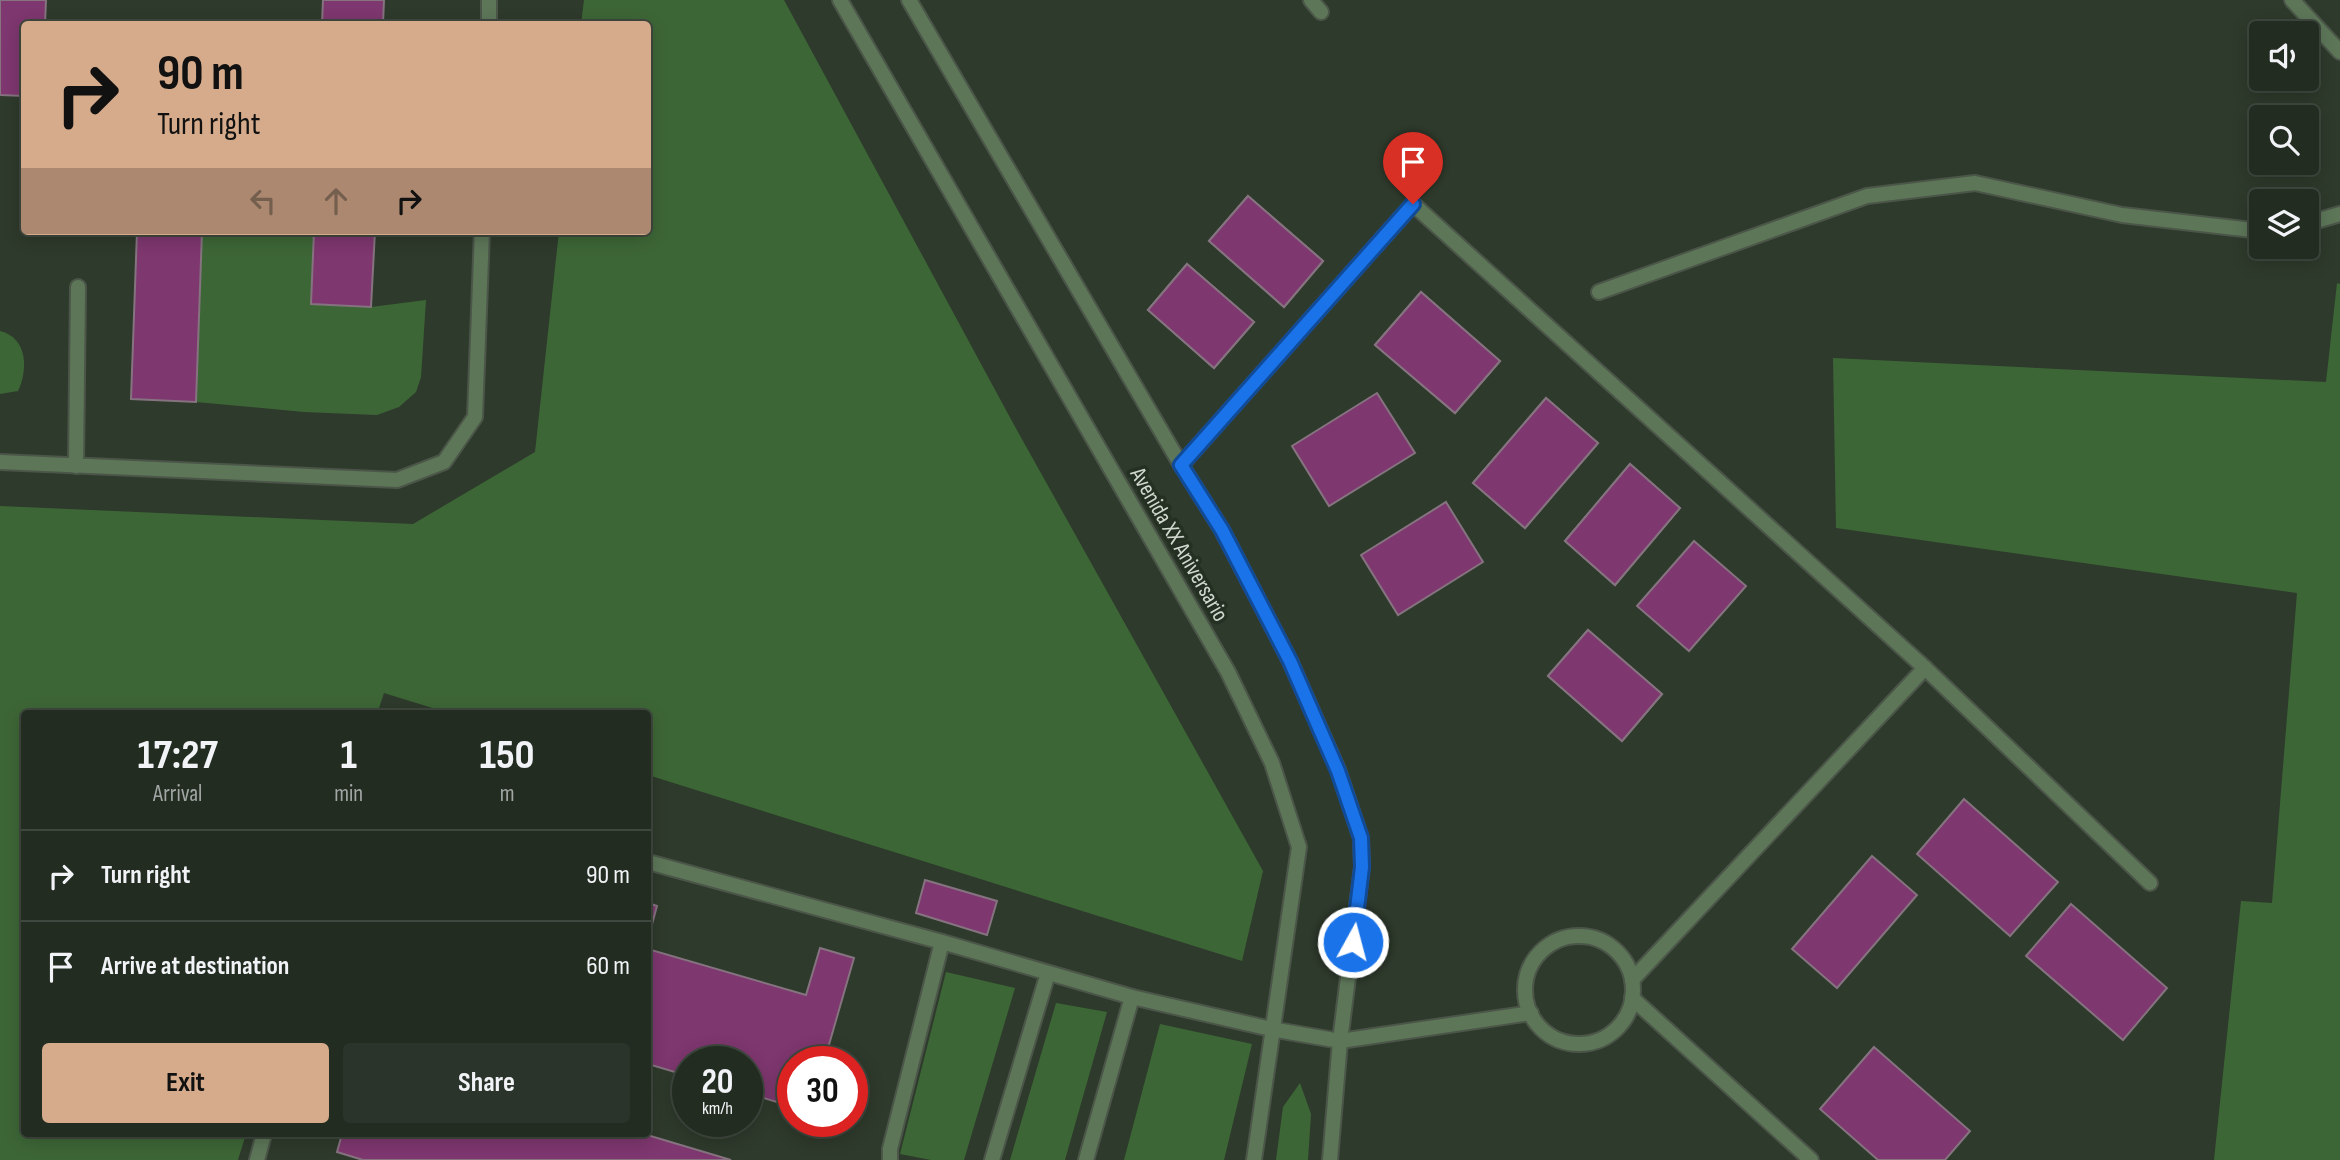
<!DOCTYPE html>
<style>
:root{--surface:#222c21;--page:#2a342a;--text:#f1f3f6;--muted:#a2a7a5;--line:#3f483f;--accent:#d6ab8b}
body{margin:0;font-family:"Sofia Sans Condensed",sans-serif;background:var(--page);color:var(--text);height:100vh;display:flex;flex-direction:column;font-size:26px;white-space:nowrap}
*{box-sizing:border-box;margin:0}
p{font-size:23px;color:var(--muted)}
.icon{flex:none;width:38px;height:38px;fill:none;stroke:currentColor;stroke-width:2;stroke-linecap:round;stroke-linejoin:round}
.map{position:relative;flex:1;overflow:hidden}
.side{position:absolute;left:21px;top:710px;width:630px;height:427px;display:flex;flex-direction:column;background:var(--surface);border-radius:7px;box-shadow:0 4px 18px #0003,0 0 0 2px var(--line)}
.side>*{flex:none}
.banner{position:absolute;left:21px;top:21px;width:630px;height:214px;border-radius:7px;box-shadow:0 4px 18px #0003,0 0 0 2px var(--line);background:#d6ab8b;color:#111;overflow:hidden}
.controls{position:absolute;left:2249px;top:21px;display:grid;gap:14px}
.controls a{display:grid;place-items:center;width:70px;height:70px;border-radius:7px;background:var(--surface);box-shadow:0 4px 18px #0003,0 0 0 2px var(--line);font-size:35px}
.speed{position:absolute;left:672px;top:1046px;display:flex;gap:14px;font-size:35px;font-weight:700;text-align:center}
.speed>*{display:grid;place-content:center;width:91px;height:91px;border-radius:50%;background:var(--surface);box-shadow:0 4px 18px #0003,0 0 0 2px var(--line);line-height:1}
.speed small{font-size:18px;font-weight:400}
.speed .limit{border:10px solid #d22;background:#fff;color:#111}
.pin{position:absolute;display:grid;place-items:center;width:60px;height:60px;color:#fff;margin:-72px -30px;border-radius:50% 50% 50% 0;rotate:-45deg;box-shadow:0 0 7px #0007}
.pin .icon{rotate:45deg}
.me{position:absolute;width:77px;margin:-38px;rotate:7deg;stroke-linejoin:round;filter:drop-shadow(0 0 5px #0008)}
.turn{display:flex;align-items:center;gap:24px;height:147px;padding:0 21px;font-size:32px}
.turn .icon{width:91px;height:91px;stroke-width:2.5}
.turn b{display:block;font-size:49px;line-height:60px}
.lanes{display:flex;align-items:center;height:66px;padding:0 21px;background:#0003;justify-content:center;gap:35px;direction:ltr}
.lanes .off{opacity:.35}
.eta{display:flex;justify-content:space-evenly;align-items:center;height:119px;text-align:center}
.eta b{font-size:42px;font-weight:700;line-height:49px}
.action{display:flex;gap:14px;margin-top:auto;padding:14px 21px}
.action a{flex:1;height:80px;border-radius:7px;background:var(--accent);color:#111;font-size:28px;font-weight:700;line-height:80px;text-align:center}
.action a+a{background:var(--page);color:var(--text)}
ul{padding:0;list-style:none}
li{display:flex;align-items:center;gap:21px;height:91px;padding:0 21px;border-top:2px solid var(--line)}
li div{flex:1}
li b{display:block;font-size:26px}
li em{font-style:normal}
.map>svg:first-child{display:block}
</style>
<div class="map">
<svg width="2340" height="1160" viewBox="0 0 2340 1160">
<rect width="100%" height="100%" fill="#2e3a2c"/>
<!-- green -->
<g fill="#3d6636">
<path d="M584 0H784L1013 423 1263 871 1242 961 648 775V714H452L384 693 377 714H24V1134H246L238 1160H0V506L413 524 535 452 559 231H648V24H581Z"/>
<path d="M202 231H314L311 304 371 307 426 300 421 377 416 392 399 407 377 415 304 412 196 402Z"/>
<path d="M2337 283 2340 284V1160H2214L2241 901 2272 903 2297 593 1836 528 1833 358 2326 382Z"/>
<path d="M0 331C28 338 28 370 18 391L0 394Z"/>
<path d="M946 972 1015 988 964 1160H931L900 1154Z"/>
<path d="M1056 1003 1107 1012 1065 1160H1010Z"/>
<path d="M1160 1024 1252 1044 1224 1160H1124Z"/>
<path d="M1300 1083 1311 1114 1308 1160H1276L1283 1107Z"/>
</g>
<!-- building -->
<g fill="#7e376f" stroke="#85737f" stroke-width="2">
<path d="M0 0H46L45 24H24V96L0 95Z"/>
<path d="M323 0H384L383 24H322Z"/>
<path d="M1248 196 1323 261 1284 307 1209 241Z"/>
<path d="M1248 196 1323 261 1284 307 1209 241Z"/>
<path d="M137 231H202L196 402 131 399Z"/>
<path d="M314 231H375L371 307 311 304Z"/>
<path d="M1187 264 1254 322 1214 368 1148 310Z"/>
<path d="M1187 264 1254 322 1214 368 1148 310Z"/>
<path d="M1421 292 1500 361 1455 413 1375 345Z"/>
<path d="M1421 292 1500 361 1455 413 1375 345Z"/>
<path d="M1377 393 1415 453 1329 506 1292 446Z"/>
<path d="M1546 398 1598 443 1525 528 1473 483Z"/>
<path d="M1546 398 1598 443 1525 528 1473 483Z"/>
<path d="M1630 464 1680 508 1615 585 1565 541Z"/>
<path d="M1630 464 1680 508 1615 585 1565 541Z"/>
<path d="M1446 502 1483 562 1398 615 1361 555Z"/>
<path d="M1694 541 1746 586 1689 651 1637 606Z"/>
<path d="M1588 630 1662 694 1622 741 1548 676Z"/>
<path d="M1588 630 1662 694 1622 741 1548 676Z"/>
<path d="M1964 799 2058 882 2010 936 1917 854Z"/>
<path d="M1872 856 1917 895 1837 988 1792 949Z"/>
<path d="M925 880 997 901 987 935 916 913Z"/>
<path d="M648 903 657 906 648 939Z"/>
<path d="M2071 904 2167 988 2123 1040 2026 956Z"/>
<path d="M820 948 854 958 824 1062H793V1107L747 1093V1062H688V1076L648 1064V949L806 995Z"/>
<path d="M1874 1047 1970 1131 1945 1160H1878L1820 1109Z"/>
<path d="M342 1134H644L731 1160H363L337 1152Z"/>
</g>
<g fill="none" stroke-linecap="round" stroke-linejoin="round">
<!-- service casing -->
<g stroke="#4b5649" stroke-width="18">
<g id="service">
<path d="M1311 0 1321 12"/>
<path d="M76 466 78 287"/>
<path d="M648 862 942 942 1132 997 1271 1029"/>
<path d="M257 1160 264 1134"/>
<path d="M890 1160V1149L942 942"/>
<path d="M992 1160 1048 973"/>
<path d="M1086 1160 1132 997"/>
</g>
</g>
<!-- minor casing -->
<g stroke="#4b5649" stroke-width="18">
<g id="minor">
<path d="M840 0 1228 672 1272 763 1299 847 1254 1160"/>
<path d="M909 0 1181 465 1222 530 1290 661 1338 770 1361 838 1362 867 1340 1041 1330 1160"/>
<path d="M2292 0 2340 52"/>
<path d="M489 24V0"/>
<path d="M2306 224 2340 214"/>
<path d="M1599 292 1867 196 1975 183 2122 215 2261 231"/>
<path d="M0 462 397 480 444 462 475 417 482 231"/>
<path d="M1181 465 1413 204 1925 668 2150 883"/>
<circle cx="1579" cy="990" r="54"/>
<path d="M1632 980 1925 668"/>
<path d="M1632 998 1811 1160"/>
<path d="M1271 1029 1340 1041 1531 1013"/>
</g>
</g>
<!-- service -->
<use href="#service" stroke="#5d7658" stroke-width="14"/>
<!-- minor -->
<use href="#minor" stroke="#5d7658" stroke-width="14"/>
</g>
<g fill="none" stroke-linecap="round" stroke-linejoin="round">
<!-- route casing -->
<g stroke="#114b97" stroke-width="18">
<path id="route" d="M1353 942 1362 867 1361 838 1338 771 1290 661 1222 530 1181 465 1413 204"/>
</g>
<!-- route -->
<use href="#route" stroke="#1a73e8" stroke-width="12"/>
</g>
<g text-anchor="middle" stroke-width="7" stroke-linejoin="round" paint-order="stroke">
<!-- street labels -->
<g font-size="23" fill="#d1d8cf" stroke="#243022">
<text transform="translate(1180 544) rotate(60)" y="8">Avenida XX Aniversario</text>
</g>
</g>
</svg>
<div class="controls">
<a><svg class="icon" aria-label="sound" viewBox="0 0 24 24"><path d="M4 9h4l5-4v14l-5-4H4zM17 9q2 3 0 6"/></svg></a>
<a><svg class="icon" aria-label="search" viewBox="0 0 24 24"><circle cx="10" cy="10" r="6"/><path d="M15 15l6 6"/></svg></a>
<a><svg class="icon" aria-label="layers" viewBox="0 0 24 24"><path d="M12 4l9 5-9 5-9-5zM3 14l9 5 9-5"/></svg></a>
</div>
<div class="speed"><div>20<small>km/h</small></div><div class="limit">30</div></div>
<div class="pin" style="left:1413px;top:204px;background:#d93025"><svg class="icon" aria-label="arrive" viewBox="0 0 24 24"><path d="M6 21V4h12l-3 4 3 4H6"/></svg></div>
<svg class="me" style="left:1353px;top:942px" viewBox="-20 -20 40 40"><circle r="17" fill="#1a73e8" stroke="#fff" stroke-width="3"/><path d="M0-11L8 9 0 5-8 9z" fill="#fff"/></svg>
<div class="banner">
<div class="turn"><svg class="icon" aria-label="right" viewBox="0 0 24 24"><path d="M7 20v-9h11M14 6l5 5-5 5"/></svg><div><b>90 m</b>Turn right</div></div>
<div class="lanes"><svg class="icon off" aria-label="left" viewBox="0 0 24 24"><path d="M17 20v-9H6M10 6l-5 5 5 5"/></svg><svg class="icon off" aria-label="ahead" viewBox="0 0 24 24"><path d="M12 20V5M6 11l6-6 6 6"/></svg><svg class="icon" aria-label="right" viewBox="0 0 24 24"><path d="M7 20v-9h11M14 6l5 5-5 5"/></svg></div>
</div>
<section class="side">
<div class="eta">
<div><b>17:27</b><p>Arrival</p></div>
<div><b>1</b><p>min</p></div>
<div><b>150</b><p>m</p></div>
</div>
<ul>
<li><svg class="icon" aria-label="right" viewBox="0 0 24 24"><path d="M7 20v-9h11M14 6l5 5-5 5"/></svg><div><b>Turn right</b></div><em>90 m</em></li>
<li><svg class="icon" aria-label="arrive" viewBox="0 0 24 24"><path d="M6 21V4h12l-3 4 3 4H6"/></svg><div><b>Arrive at destination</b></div><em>60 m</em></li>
</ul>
<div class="action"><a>Exit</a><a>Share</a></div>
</section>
</div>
